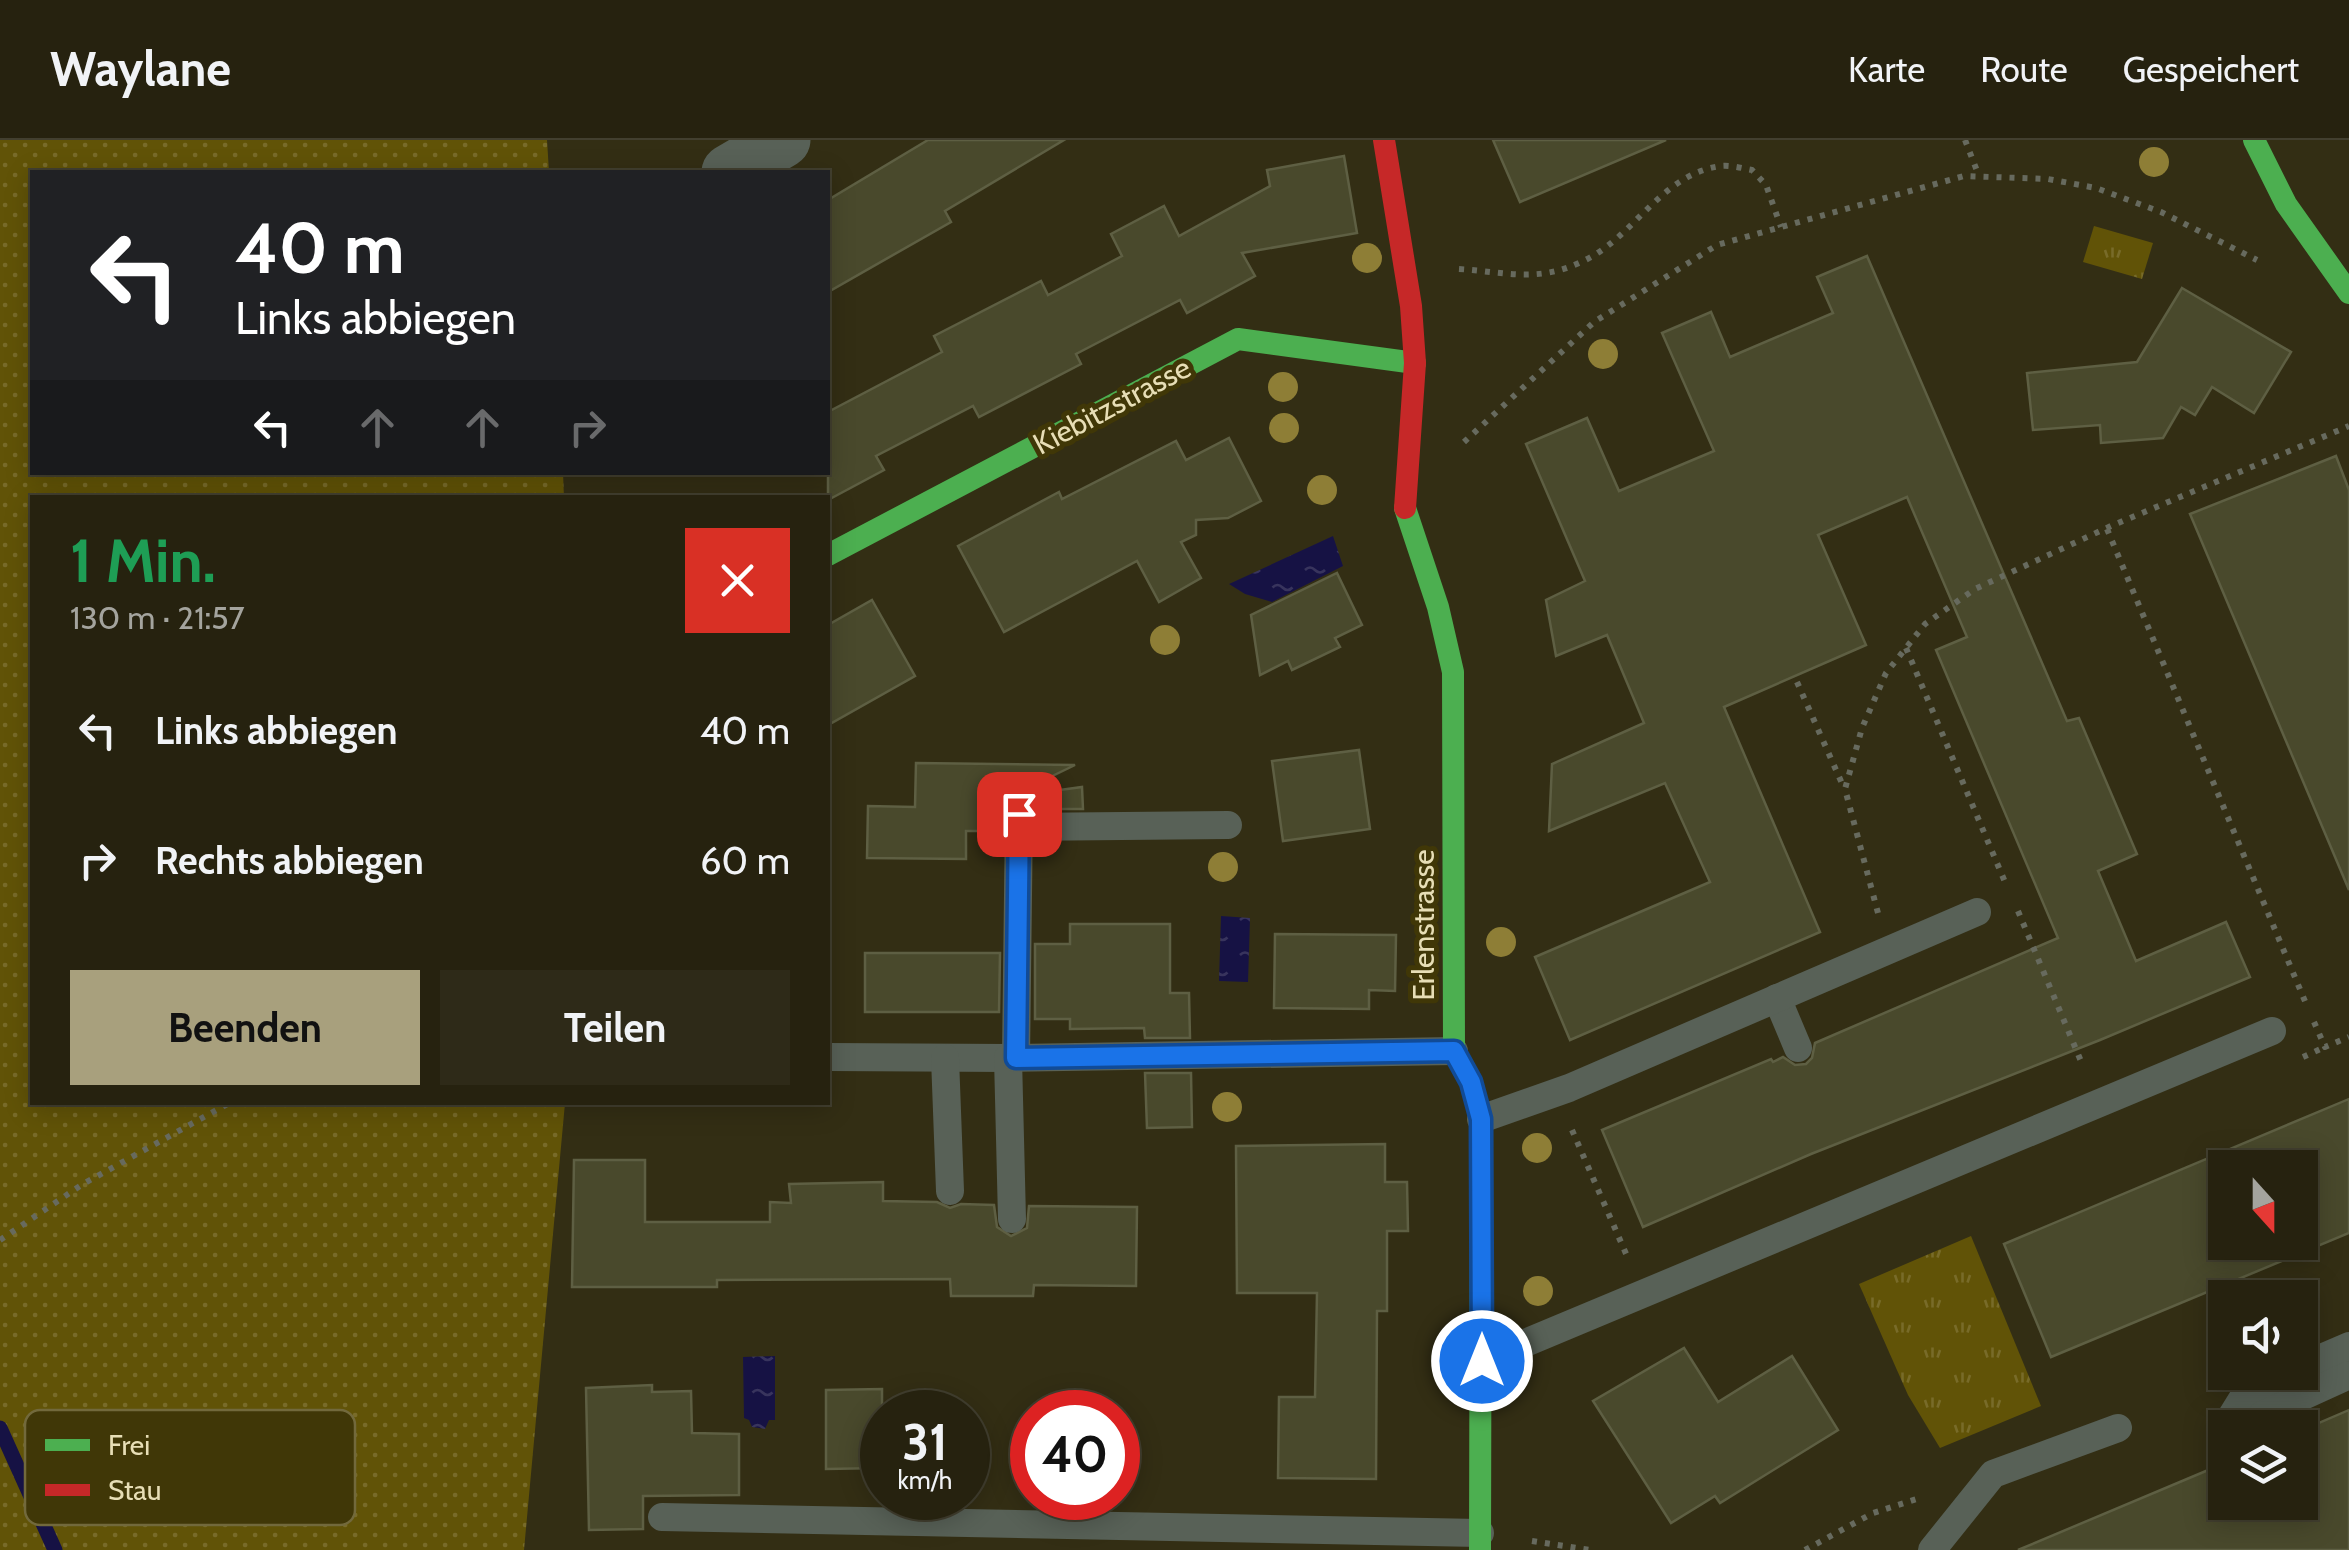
<!DOCTYPE html>
<html lang="de">
<meta charset="utf-8">
<style>
:root{--surface:#26220f;--page:#2e2a18;--text:#f1f3f6;--muted:#a4a49e;--line:#423f2f;--accent:#a8a07d}
body{margin:0;font-family:Cabin,sans-serif;background:var(--page);color:var(--text);height:100vh;display:flex;flex-direction:column;font-size:38px;white-space:nowrap}
*{box-sizing:border-box;margin:0}
p{font-size:32px;color:var(--muted)}
.icon{flex:none;width:55px;height:55px;fill:none;stroke:currentColor;stroke-width:2;stroke-linecap:round;stroke-linejoin:round}
.map{position:relative;flex:1;overflow:hidden}
.details{position:absolute;left:30px;top:355px;width:800px;height:610px;display:flex;flex-direction:column;background:var(--surface);border-radius:0px;box-shadow:0 5px 25px #0003,0 0 0 2px var(--line)}
.details>*{flex:none}
.hud{position:absolute;left:30px;top:30px;width:800px;height:305px;border-radius:0px;box-shadow:0 5px 25px #0003,0 0 0 2px var(--line);background:#202124;color:#fff;overflow:hidden}
.needle{width:65px;rotate:159deg}
.fabs{position:absolute;left:2208px;top:1010px;display:grid;gap:20px}
.fabs a{display:grid;place-items:center;width:110px;height:110px;border-radius:0px;background:var(--surface);box-shadow:0 5px 25px #0003,0 0 0 2px var(--line);font-size:50px}
.speed{position:absolute;left:860px;top:1250px;display:flex;gap:20px;font-size:50px;font-weight:700;text-align:center}
.speed>*{display:grid;place-content:center;width:130px;height:130px;border-radius:50%;background:var(--surface);box-shadow:0 5px 25px #0003,0 0 0 2px var(--line);line-height:1}
.speed small{font-size:25px;font-weight:400}
.speed .limit{border:15px solid #d22;background:#fff;color:#111}
.pin{position:absolute;display:grid;place-items:center;width:85px;height:85px;color:#fff;margin:-42px;border-radius:20px;box-shadow:0 5px 15px #0006}
.me{position:absolute;width:110px;margin:-55px;rotate:0deg;stroke-linejoin:round;filter:drop-shadow(0 0 8px #0008)}
.turn{display:flex;align-items:center;gap:35px;height:210px;padding:0 40px;font-size:45px}
.turn .icon{width:130px;height:130px;stroke-width:2.5}
.turn b{display:block;font-size:70px;line-height:85px}
.lanes{display:flex;align-items:center;height:95px;padding:0 40px;background:#0003;justify-content:center;gap:50px;direction:ltr}
.lanes .off{opacity:.35}
.round{display:grid;place-items:center;flex:none;width:105px;height:105px;border-radius:0px;background:var(--page)}
.overview{display:flex;align-items:center;justify-content:space-between;height:170px;padding:0 40px}
h1{font-size:60px;font-weight:800;line-height:75px;color:#1e9e55}
.action{display:flex;gap:20px;margin-top:auto;padding:20px 40px}
.action a{flex:1;height:115px;border-radius:0px;background:var(--accent);color:#111;font-size:40px;font-weight:800;line-height:115px;text-align:center}
.action a+a{background:var(--page);color:var(--text)}
ul{padding:0;list-style:none}
li{display:flex;align-items:center;gap:30px;height:130px;padding:0 40px}
li div{flex:1}
li b{display:block;font-size:38px}
li em{font-style:normal}
header{display:flex;align-items:center;gap:60px;box-sizing:border-box;height:140px;padding:0 50px;background:var(--surface);border-bottom:2px solid var(--line)}
header strong{font-size:48px}
nav{display:flex;gap:55px;margin-inline-start:auto;font-size:35px}
.map>svg:first-child{display:block}
</style>
<header>
<strong>Waylane</strong>
<nav><a>Karte</a><a>Route</a><a>Gespeichert</a></nav>
</header>
<div class="map">
<svg width="2349" height="1410" viewBox="0 0 2349 1410">
<defs>
<pattern id="grass-dots" width="8" height="8" patternUnits="userSpaceOnUse" patternTransform="scale(2.5)"><rect width="8" height="8" fill="#615307"/><path d="M2 2h.1M6 6h.1" fill="none" stroke="#786b29" stroke-width="1.8" stroke-linecap="round"/></pattern>
<pattern id="park-tufts" width="24" height="20" patternUnits="userSpaceOnUse" patternTransform="scale(2.5)"><rect width="24" height="20" fill="#615307"/><path d="M3 7l-1-3M5 7V3M7 7l1-3M15 17l-1-3M17 17v-4M19 17l1-3" fill="none" stroke="#786b29"/></pattern>
<pattern id="water-ripples" width="26" height="14" patternUnits="userSpaceOnUse" patternTransform="scale(2.5)"><rect width="26" height="14" fill="#161244"/><path d="M2 4q2-2 4 0t4 0M15 11q2-2 4 0t4 0" fill="none" stroke="#38345d"/></pattern>
</defs>
<rect width="100%" height="100%" fill="#332e14"/>
<!-- grass -->
<path fill="url(#grass-dots)" d="M0 0H547L549 32H32V332L563 333 564 358H32V962L565 963 524 1410H0Z"/>
<!-- park -->
<g fill="url(#park-tufts)">
<path d="M2094 86 2153 103 2142 139 2083 122Z"/>
<path d="M1971 1096 2041 1266 1940 1308 1908 1255 1859 1144Z"/>
</g>
<!-- water -->
<g fill="url(#water-ripples)">
<path d="M1333 396 1343 426 1272 462 1245 454 1229 444Z"/>
<path d="M1221 776 1250 778 1248 842 1219 841Z"/>
<path d="M775 1216V1280H769L765 1289 752 1287 749 1280 744 1278 743 1217Z"/>
</g>
<g fill="none" stroke-linecap="round" stroke-linejoin="round">
<!-- stream -->
<path stroke="#161244" stroke-width="15" d="M0 1288 55 1410"/>
</g>
<!-- building -->
<g fill="#49492c" stroke="#5e5f43" stroke-width="2.5" fill-rule="evenodd">
<path d="M928 0H1064L945 71 951 82 828 152V60Z"/>
<path d="M1493 0H1666L1520 62Z"/>
<path d="M1344 16 1357 93 1242 113 1255 136 1187 173 1180 160 1076 214 1081 224 979 277 973 266 876 316 884 330 828 360V272L942 212 934 196 1041 141 1048 155 1122 116 1111 94 1164 66 1179 96 1270 46 1267 30Z"/>
<path d="M1867 116 2067 581 2079 578 2137 714 2098 731 2136 821 2226 782 2250 837 2100 900 1811 1014 1643 1087 1602 990 1771 919 1773 922 1783 917 1795 925 1806 924 1812 918 1815 903 2058 798 1936 510 1967 497 1907 357 1818 395 1866 505 1724 567 1820 792 1570 900 1535 817 1710 742 1665 643 1549 691 1552 624 1644 583 1607 495 1556 516 1546 460 1585 441 1526 304 1587 278 1619 351 1714 311 1662 193 1711 172 1730 217 1833 173 1817 137Z"/>
<path d="M2182 148 2291 212 2254 273 2212 247 2195 275 2181 267 2163 298 2101 303 2100 285 2033 290 2027 233 2137 222Z"/>
<path d="M1229 298 1261 361 1228 378 1196 380V395L1181 402 1201 438 1159 462 1137 421 1004 492 958 406 1059 352 1062 359 1176 301 1186 320Z"/>
<path d="M2336 316 2349 350V750L2190 374Z"/>
<path d="M1337 433 1362 485 1335 498 1340 507 1292 530 1288 521 1260 535 1251 475Z"/>
<path d="M872 460 915 536 828 585V485Z"/>
<path d="M1359 610 1370 689 1283 701 1272 621Z"/>
<path d="M916 623 1075 625 1009 657 1082 647 1083 669H1035L1029 660 1018 657 1004 666 1001 691H966V719L867 718 868 666 915 667Z"/>
<path d="M1070 784H1170V853H1189L1190 898H1145L1144 888 1070 889V879H1035V804H1070Z"/>
<path d="M1275 794 1396 795 1395 851 1369 850V869L1274 868Z"/>
<path d="M865 813H1000L999 872H865Z"/>
<path d="M1145 933H1191L1192 987 1147 988Z"/>
<path d="M2349 959V1093L2051 1217 2004 1104ZM2225 1028H2300V1102H2225Z"/>
<path d="M1385 1004V1042H1407L1408 1091H1387V1171H1377L1376 1339 1278 1338 1279 1257H1315L1317 1153H1237L1236 1006Z"/>
<path d="M574 1020H645V1082H770V1062L791 1063 789 1044 883 1042V1061L937 1062 950 1068 961 1064 994 1065 997 1087 1011 1096 1027 1088 1029 1066 1137 1067 1136 1146 1034 1145 1033 1156H951L950 1139 717 1140V1147H572Z"/>
<path d="M1684 1208 1718 1262 1792 1216 1838 1290 1720 1363 1715 1356 1671 1383 1593 1261Z"/>
<path d="M652 1245V1252L691 1251 692 1293 739 1294V1355L643 1356V1389L589 1390 586 1248Z"/>
<path d="M882 1249V1328L826 1329V1250Z"/>
<path d="M2349 1270V1410H2018L2225 1323V1362H2300V1291Z"/>
</g>
<g fill="none" stroke-linecap="round" stroke-linejoin="round">
<!-- path -->
<g stroke="#676a5e" stroke-width="6" stroke-dasharray="5 8" stroke-linecap="butt">
<path d="M1965 0 1979 36"/>
<path d="M1459 129C1505 132 1537 143 1581 122 1634 99 1660 34 1721 26 1730 25 1742 28 1752 30L1766 45 1781 87"/>
<path d="M1464 302 1594 182 1717 105 1964 36 2048 39 2096 48 2161 72 2257 120"/>
<path d="M2107 389 2307 866"/>
<path d="M1906 508 2005 742"/>
<path d="M1797 542 1844 648"/>
<path d="M2018 771 2083 926"/>
<path d="M1878 773 1845 649 1862 588 1886 533 1925 484 1975 449 2111 386 2349 286"/>
<path d="M2314 882 2325 907 2349 897"/>
<path d="M2303 917 2325 907"/>
<path d="M1572 990 1627 1116"/>
<path d="M0 1100 83 1044 231 962"/>
<path d="M1532 1401 1590 1410"/>
<path d="M1805 1410 1873 1373 1920 1358"/>
</g>
<!-- lane -->
<g stroke="#586157" stroke-width="28">
<path d="M1018 687 1228 685"/>
<path d="M1777 858 1798 908"/>
<path d="M828 917 1008 918 1454 911"/>
<path d="M945 918 950 1051"/>
<path d="M1008 918 1012 1079"/>
<path d="M1016 918 1019 674"/>
<path d="M1481 979 1569 948 1977 772"/>
<path d="M1482 1221 2272 891"/>
<path d="M2300 1227 2349 1206"/>
<path d="M2234 1288 2231 1277 2244 1256 2288 1232"/>
<path d="M2259 1288 2262 1275 2349 1235"/>
<path d="M662 1377 1480 1393"/>
<path d="M1932 1410 1993 1334 2118 1288"/>
</g>
<!-- street -->
<path stroke="#586157" stroke-width="55" d="M729 32 783 0"/>
<!-- fast -->
<g stroke="#4caf50" stroke-width="22">
<path d="M2254 0 2286 64 2349 153"/>
<path d="M1405 368 1438 467 1453 532 1454 911 1471 941 1481 979 1480 1410"/>
<path d="M828 415 1238 199 1415 223"/>
</g>
<!-- jam -->
<path stroke="#c62828" stroke-width="22" d="M1384 0 1411 166 1415 223 1405 368"/>
</g>
<!-- trees -->
<g fill="#8e7e36">
<circle cx="2154" cy="22" r="15"/>
<circle cx="1367" cy="118" r="15"/>
<circle cx="1603" cy="214" r="15"/>
<circle cx="1283" cy="247" r="15"/>
<circle cx="1284" cy="288" r="15"/>
<circle cx="1322" cy="350" r="15"/>
<circle cx="1165" cy="500" r="15"/>
<circle cx="1223" cy="727" r="15"/>
<circle cx="1501" cy="802" r="15"/>
<circle cx="1227" cy="967" r="15"/>
<circle cx="1537" cy="1008" r="15"/>
<circle cx="1538" cy="1151" r="15"/>
</g>
<g fill="none" stroke-linecap="round" stroke-linejoin="round">
<!-- route casing -->
<g stroke="#114b97" stroke-width="25">
<path id="route" d="M1019 674 1016 918 1454 911 1471 942 1481 979 1482 1221"/>
</g>
<!-- route -->
<use href="#route" stroke="#1a73e8" stroke-width="18"/>
</g>
<g text-anchor="middle" stroke-width="10" stroke-linejoin="round" paint-order="stroke">
<!-- street labels -->
<g font-size="30" fill="#e7deb6" stroke="#403707">
<text transform="translate(1112 266) rotate(-28)" y="10">Kiebitzstrasse</text>
<text transform="translate(1424 785) rotate(-90)" y="10">Erlenstrasse</text>
</g>
</g>
<!-- legend -->
<rect x="25" y="1270" width="330" height="115" rx="15" fill="#403707" stroke="#72693c" stroke-width="2.5"/>
<rect x="45" y="1299" width="45" height="12" fill="#4caf50"/>
<rect x="45" y="1344" width="45" height="12" fill="#c62828"/>
<g font-size="28" fill="#e7deb6">
<text x="108" y="1315">Frei</text>
<text x="108" y="1360">Stau</text>
</g>
</svg>
<div class="fabs">
<a><svg class="needle" viewBox="-14 -14 28 28"><path d="M0-13l5 13h-10z" fill="#e53935"/><path d="M0 13l5-13h-10z" fill="#a4a49e"/></svg></a>
<a><svg class="icon" aria-label="sound" viewBox="0 0 24 24"><path d="M4 9h4l5-4v14l-5-4H4zM17 9q2 3 0 6"/></svg></a>
<a><svg class="icon" aria-label="layers" viewBox="0 0 24 24"><path d="M12 4l9 5-9 5-9-5zM3 14l9 5 9-5"/></svg></a>
</div>
<div class="speed"><div>31<small>km/h</small></div><div class="limit">40</div></div>
<div class="pin" style="left:1019px;top:674px;background:#d93025"><svg class="icon" aria-label="arrive" viewBox="0 0 24 24"><path d="M6 21V4h12l-3 4 3 4H6"/></svg></div>
<svg class="me" style="left:1482px;top:1221px" viewBox="-20 -20 40 40"><circle r="17" fill="#1a73e8" stroke="#fff" stroke-width="3"/><path d="M0-11L8 9 0 5-8 9z" fill="#fff"/></svg>
<div class="hud">
<div class="turn"><svg class="icon" aria-label="left" viewBox="0 0 24 24"><path d="M17 20v-9H6M10 6l-5 5 5 5"/></svg><div><b>40 m</b>Links abbiegen</div></div>
<div class="lanes"><svg class="icon" aria-label="left" viewBox="0 0 24 24"><path d="M17 20v-9H6M10 6l-5 5 5 5"/></svg><svg class="icon off" aria-label="ahead" viewBox="0 0 24 24"><path d="M12 20V5M6 11l6-6 6 6"/></svg><svg class="icon off" aria-label="ahead" viewBox="0 0 24 24"><path d="M12 20V5M6 11l6-6 6 6"/></svg><svg class="icon off" aria-label="right" viewBox="0 0 24 24"><path d="M7 20v-9h11M14 6l5 5-5 5"/></svg></div>
</div>
<section class="details">
<div class="overview"><div><h1>1 Min.</h1><p>130 m · 21:57</p></div><a class="round" style="background:#d93025;color:#fff"><svg class="icon" aria-label="close" viewBox="0 0 24 24"><path d="M6 6l12 12M18 6L6 18"/></svg></a></div>
<ul>
<li><svg class="icon" aria-label="left" viewBox="0 0 24 24"><path d="M17 20v-9H6M10 6l-5 5 5 5"/></svg><div><b>Links abbiegen</b></div><em>40 m</em></li>
<li><svg class="icon" aria-label="right" viewBox="0 0 24 24"><path d="M7 20v-9h11M14 6l5 5-5 5"/></svg><div><b>Rechts abbiegen</b></div><em>60 m</em></li>
</ul>
<div class="action"><a>Beenden</a><a>Teilen</a></div>
</section>
</div>
